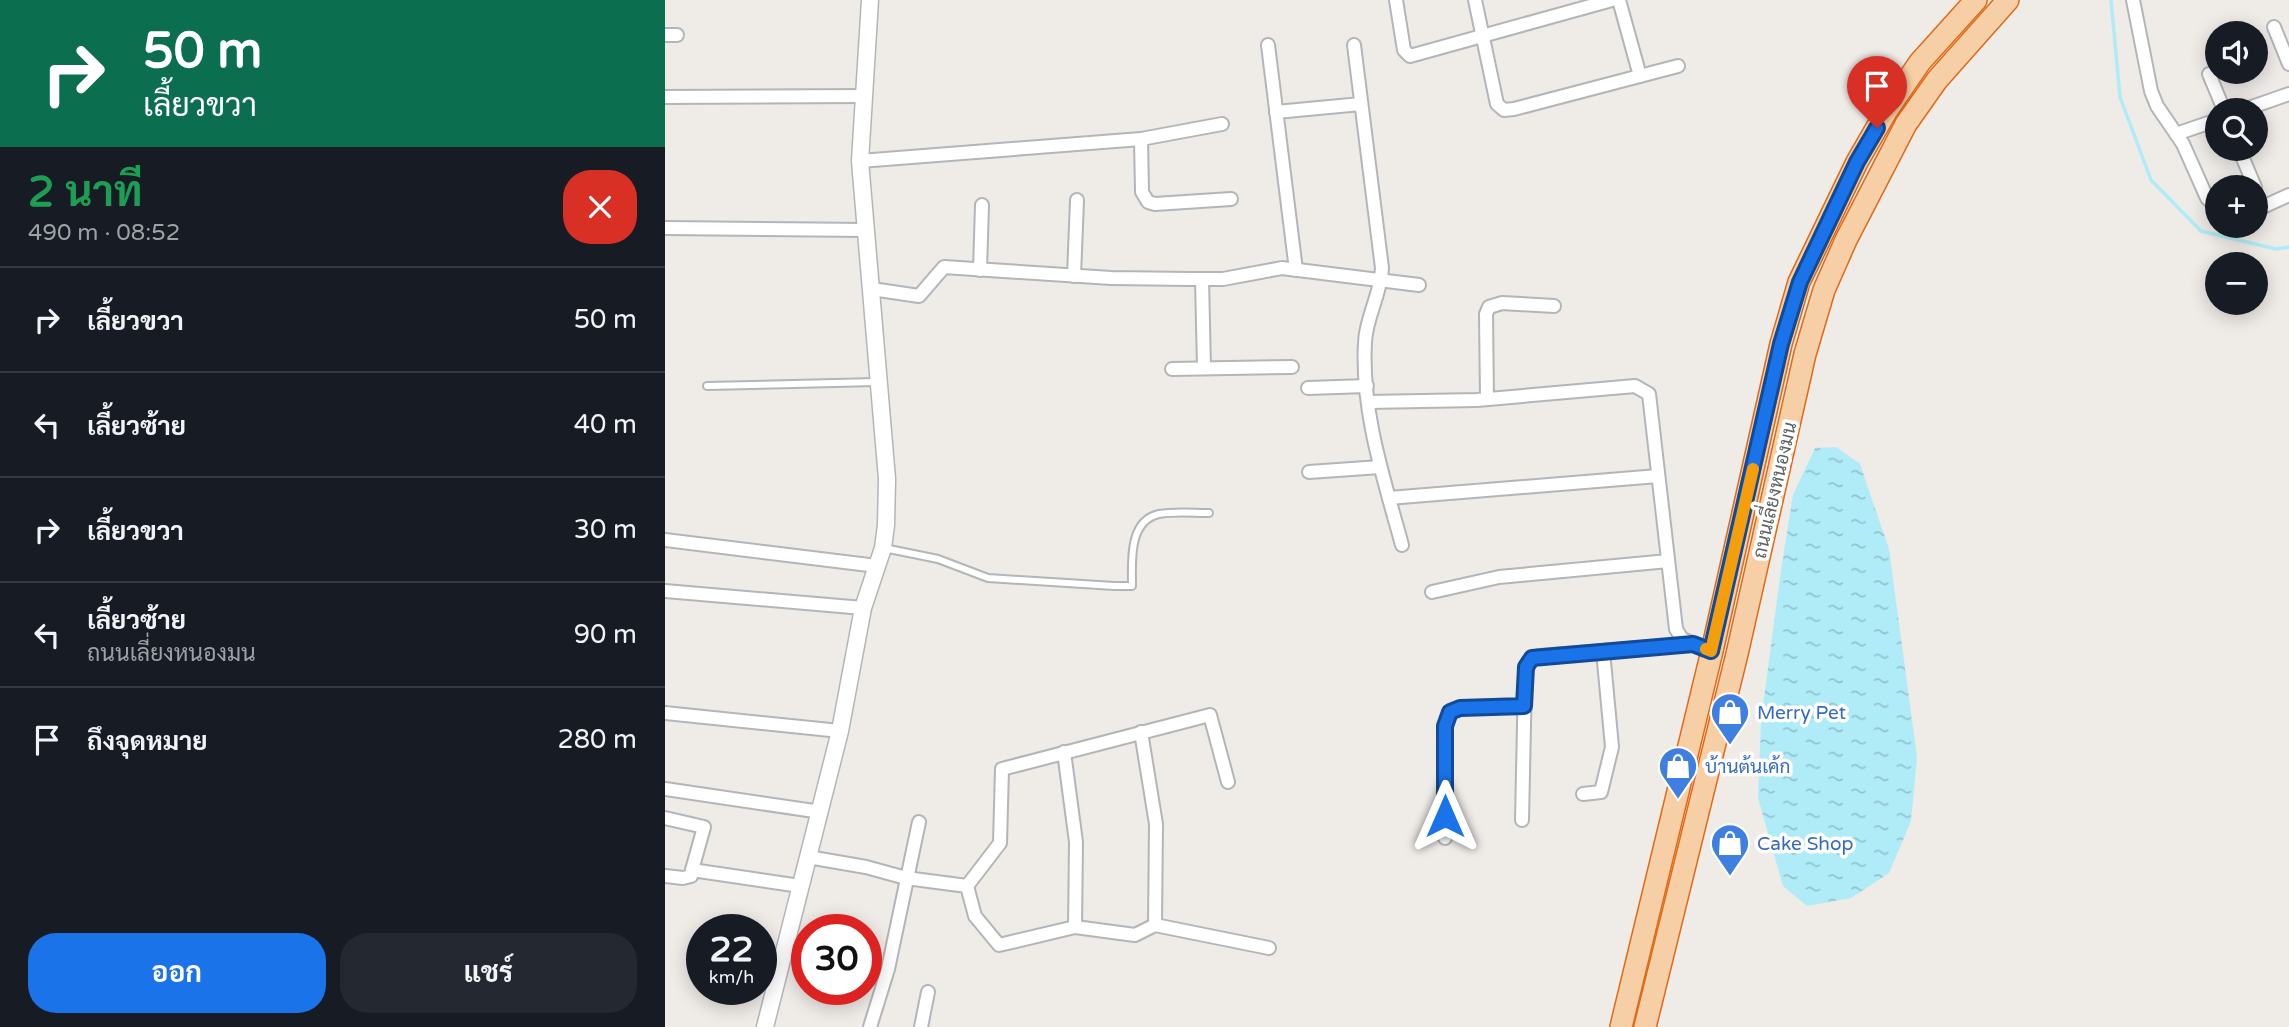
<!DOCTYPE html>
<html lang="th">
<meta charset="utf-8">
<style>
:root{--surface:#171b24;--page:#242831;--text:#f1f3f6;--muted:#9ea1a6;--line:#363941;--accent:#1a73e8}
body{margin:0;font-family:"Varela Round",Sarabun,sans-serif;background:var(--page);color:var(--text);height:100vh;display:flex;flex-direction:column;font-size:26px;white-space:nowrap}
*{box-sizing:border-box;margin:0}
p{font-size:23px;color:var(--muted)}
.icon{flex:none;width:38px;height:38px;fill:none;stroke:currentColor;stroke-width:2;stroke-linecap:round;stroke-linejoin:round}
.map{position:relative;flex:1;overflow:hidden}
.sheet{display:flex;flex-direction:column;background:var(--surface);width:665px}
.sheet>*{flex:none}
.hud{background:#0b6e4f;color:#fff;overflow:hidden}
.tools{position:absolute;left:1540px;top:21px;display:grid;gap:14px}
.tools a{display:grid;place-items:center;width:63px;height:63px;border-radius:50%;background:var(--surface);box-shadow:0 4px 18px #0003;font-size:35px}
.speed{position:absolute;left:21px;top:914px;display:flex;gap:14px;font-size:35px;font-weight:700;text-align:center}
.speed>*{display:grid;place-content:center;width:91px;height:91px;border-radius:50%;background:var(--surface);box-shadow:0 4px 18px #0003;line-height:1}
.speed small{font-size:18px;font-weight:400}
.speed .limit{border:10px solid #d22;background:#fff;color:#111}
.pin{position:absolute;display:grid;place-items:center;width:60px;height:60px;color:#fff;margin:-72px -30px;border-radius:50% 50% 50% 0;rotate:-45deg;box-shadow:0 0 7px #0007}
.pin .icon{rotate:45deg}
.me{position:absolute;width:77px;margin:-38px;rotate:0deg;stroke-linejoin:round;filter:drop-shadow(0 0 5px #0008)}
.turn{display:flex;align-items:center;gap:24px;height:147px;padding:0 28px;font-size:32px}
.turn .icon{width:91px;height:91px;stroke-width:2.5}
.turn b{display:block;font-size:49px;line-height:60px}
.round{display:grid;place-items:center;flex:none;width:74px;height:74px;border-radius:28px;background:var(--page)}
.overview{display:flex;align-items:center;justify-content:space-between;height:119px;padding:0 28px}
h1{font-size:42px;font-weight:700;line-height:52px;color:#1e9e55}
.cta{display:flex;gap:14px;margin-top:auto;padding:14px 28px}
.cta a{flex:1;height:80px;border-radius:28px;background:var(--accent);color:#fff;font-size:28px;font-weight:700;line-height:80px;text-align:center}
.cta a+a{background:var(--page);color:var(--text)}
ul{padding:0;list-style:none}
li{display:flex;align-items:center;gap:21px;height:105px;padding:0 28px;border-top:2px solid var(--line)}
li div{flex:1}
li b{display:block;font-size:26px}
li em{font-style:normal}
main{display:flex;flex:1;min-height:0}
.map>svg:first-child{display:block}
</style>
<main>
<section class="sheet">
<div class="hud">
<div class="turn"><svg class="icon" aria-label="right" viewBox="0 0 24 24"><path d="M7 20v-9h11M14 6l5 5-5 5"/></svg><div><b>50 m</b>เลี้ยวขวา</div></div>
</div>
<div class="overview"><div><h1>2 นาที</h1><p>490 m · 08:52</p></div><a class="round" style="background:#d93025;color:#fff"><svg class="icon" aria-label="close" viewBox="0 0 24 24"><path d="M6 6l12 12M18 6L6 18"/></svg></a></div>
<ul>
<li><svg class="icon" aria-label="right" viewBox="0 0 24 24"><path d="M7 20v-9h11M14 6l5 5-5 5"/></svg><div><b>เลี้ยวขวา</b></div><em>50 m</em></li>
<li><svg class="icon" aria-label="left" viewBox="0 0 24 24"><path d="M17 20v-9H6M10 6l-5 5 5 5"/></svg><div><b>เลี้ยวซ้าย</b></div><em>40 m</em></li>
<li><svg class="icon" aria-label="right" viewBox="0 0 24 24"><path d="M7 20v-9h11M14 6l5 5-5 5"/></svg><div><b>เลี้ยวขวา</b></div><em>30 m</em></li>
<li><svg class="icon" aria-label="left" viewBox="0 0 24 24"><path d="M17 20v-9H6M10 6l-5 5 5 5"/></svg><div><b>เลี้ยวซ้าย</b><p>ถนนเลี่ยงหนองมน</p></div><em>90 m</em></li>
<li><svg class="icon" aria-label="arrive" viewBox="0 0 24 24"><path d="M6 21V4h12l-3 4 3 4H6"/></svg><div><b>ถึงจุดหมาย</b></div><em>280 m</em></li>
</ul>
<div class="cta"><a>ออก</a><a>แชร์</a></div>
</section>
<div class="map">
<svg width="1624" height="1027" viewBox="0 0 1624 1027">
<defs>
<pattern id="water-ripples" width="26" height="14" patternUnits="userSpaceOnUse" patternTransform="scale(1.75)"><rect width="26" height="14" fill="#afecf7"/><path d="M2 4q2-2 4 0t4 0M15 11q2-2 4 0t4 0" fill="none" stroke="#92c3cc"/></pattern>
</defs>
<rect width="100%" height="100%" fill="#efebe7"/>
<!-- water -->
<path fill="url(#water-ripples)" d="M1171 447 1195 464 1224 549 1252 757 1246 821 1224 873 1186 898 1142 906 1118 886 1093 798 1096 721 1116 570 1128 495 1150 448Z"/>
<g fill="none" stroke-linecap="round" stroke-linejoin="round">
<!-- stream -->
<path stroke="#afecf7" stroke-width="3.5" d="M1446 0 1455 97 1486 180 1536 231 1611 249 1624 247"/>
<!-- service casing -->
<g stroke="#b2b6b8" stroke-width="10">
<g id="service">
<path d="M42 386 211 382"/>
<path d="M219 548 273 559 323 578 449 586H467C467 562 463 521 494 514 510 511 529 513 544 513"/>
</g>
</g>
<!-- minor casing -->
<g stroke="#b2b6b8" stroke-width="16">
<g id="minor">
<path d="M731 0 739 50 745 56 947 0"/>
<path d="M810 0 832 104 839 110 849 109 1013 66"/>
<path d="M954 0 975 76"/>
<path d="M1468 0 1486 91 1492 106 1518 144 1542 198 1552 207"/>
<path d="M1609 27 1624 64"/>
<path d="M0 35H12"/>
<path d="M603 45 631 270"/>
<path d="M689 45 717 268C716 294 701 317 700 342 696 412 719 479 737 545"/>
<path d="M1544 74 1559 110"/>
<path d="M0 97 200 96"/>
<path d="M1578 110 1624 94"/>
<path d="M611 112 696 104"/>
<path d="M1511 134 1552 120"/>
<path d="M476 139 477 192 483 202 490 204 566 199"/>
<path d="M1574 149 1590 187"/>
<path d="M195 161 476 139 557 124"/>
<path d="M1591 210 1624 195"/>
<path d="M0 228 201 230"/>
<path d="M315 270 317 205"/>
<path d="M409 276 412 200"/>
<path d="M537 279 539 368"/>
<path d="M207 289 254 296 279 267 446 278 525 279H558L617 268 754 285"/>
<path d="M507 369 627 367"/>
<path d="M643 388 702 386"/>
<path d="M822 399 821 314 824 307 837 303 889 306"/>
<path d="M703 402 812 400 970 386 984 394 1011 629 1017 639 1047 651"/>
<path d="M644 472 715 467"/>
<path d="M724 498 993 476"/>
<path d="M0 540 212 566"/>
<path d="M0 591 198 608"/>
<path d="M767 592 834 577 1003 561"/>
<path d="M0 713 175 731"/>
<path d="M476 732 491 824 490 925"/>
<path d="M399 752 411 842 410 927"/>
<path d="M0 789 156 812"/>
<path d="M918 794 936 792 947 747 938 651"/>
<path d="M0 818 39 827 27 870"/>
<path d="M857 820 860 677 863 662 874 656 1027 644"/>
<path d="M780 838 781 726 785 712 795 708 859 706"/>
<path d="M143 857 201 867 241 878 302 886 310 916 334 945 410 927 470 935 490 925 604 948"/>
<path d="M0 876 18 878 26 876 27 870 135 886"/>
<path d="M302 886 335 843 337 769 545 715 563 782"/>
<path d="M205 1027 223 969 254 822"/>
<path d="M256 1027 263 992"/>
</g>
</g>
<!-- tertiary casing -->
<g stroke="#b2b6b8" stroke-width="19">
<path id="tertiary" d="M100 1027 175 731 198 608 218 548 221 525 222 479 195 161 205 0"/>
</g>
<!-- trunk casing -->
<g stroke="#e06916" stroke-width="24">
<g id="trunk">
<path d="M956 1027 1047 651 1116 344 1134 282 1192 162 1222 110 1255 62 1311 0"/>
<path d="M980 1027 1072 654 1140 354 1159 290 1181 240 1241 124 1272 80 1343 0"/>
</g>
</g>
<!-- service -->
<use href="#service" stroke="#fff" stroke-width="6"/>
<!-- minor -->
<use href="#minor" stroke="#fff" stroke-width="12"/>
<!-- tertiary -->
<use href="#tertiary" stroke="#fff" stroke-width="16"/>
<!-- trunk -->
<use href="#trunk" stroke="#f6cfa6" stroke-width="21"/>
</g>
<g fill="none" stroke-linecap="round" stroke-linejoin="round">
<!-- route casing -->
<g stroke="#114b97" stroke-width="18">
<path id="route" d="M780 816V726L785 712 795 708 859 706 861 667 867 658 1028 644 1046 651 1116 344 1135 282 1192 162 1212 128"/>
</g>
<!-- route -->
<use href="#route" stroke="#1a73e8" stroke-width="12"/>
<!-- slow -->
<path stroke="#f59e0b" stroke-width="12" d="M1041 649 1046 651 1088 469"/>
</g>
<!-- icons -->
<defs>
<g id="shop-pin" transform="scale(2.0125)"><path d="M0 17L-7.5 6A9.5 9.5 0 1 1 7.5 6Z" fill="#3f7fe0" stroke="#fff"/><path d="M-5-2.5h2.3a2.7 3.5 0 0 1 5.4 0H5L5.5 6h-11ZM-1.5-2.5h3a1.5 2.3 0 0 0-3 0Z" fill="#fff"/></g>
</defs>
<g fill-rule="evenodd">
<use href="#shop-pin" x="1065" y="712"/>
<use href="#shop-pin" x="1013" y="766"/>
<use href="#shop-pin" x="1065" y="843"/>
</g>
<g text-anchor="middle" stroke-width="7" stroke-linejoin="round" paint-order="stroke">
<!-- street labels -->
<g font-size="19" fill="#5e6466" stroke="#fff">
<text transform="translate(1109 490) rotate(-77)" y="7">ถนนเลี่ยงหนองมน</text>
</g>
<!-- shop labels -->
<g font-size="19" fill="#366cbe" stroke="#fff" text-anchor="start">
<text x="1092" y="719">Merry Pet</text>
<text x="1040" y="773">บ้านต้นเค้ก</text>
<text x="1092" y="850">Cake Shop</text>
</g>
</g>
</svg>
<div class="tools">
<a><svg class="icon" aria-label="sound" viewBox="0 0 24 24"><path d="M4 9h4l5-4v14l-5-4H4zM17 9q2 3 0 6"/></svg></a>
<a><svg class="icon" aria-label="search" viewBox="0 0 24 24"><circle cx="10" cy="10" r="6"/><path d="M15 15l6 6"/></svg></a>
<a>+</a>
<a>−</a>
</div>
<div class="speed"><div>22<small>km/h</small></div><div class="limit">30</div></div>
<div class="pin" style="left:1212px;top:128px;background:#d93025"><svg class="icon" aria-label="arrive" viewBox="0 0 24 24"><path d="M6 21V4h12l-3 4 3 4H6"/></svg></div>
<svg class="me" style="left:780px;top:816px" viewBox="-20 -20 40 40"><path d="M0-17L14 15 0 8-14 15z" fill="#1a73e8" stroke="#fff" stroke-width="4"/></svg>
</div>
</main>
